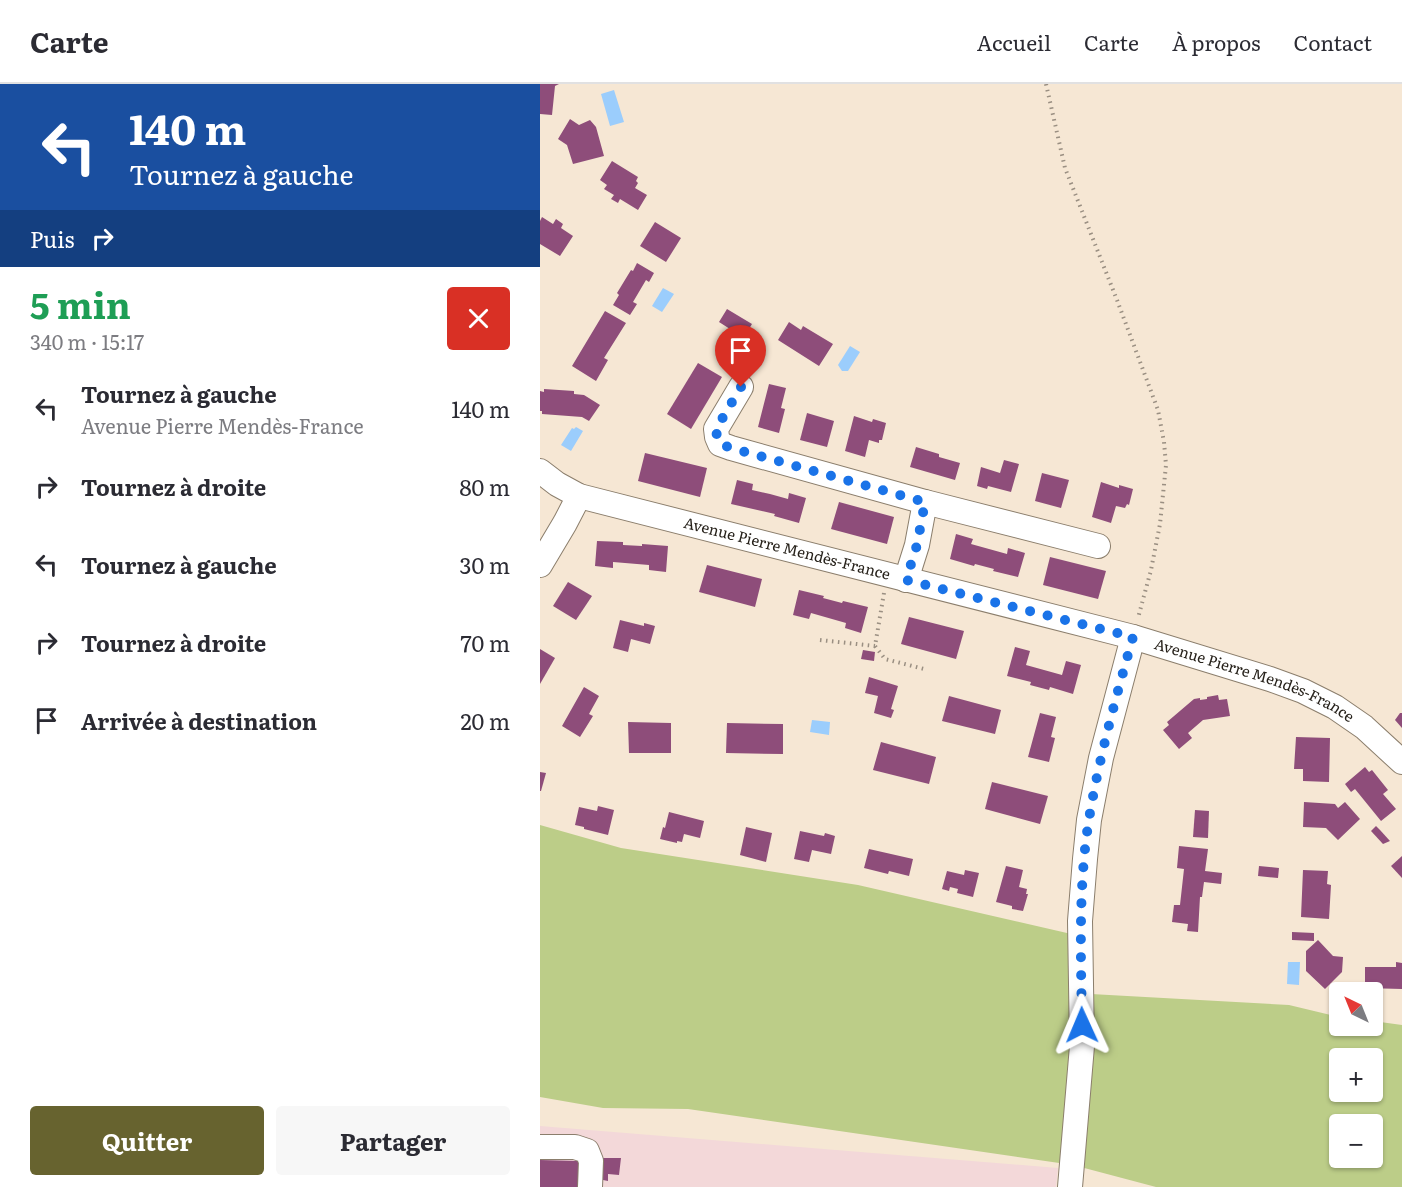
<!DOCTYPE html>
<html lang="fr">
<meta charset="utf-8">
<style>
:root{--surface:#fff;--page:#f7f7f7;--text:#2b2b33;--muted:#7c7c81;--line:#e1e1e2;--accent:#67632f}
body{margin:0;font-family:Literata,serif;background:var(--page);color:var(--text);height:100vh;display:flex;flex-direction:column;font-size:22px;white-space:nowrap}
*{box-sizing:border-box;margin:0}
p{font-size:20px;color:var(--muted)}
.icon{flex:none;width:33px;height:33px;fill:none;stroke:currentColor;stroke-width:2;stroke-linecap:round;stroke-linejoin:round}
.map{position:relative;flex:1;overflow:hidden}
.drawer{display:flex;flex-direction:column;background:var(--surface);width:540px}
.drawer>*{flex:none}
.hud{background:#1a4fa0;color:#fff;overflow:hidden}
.needle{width:39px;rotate:317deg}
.fabs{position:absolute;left:789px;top:898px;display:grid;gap:12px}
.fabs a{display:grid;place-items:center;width:54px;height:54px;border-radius:6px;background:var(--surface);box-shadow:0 2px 4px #0004;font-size:30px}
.pin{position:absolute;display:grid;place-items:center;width:51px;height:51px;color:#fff;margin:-62px -26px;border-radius:50% 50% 50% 0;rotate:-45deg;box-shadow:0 0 6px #0007}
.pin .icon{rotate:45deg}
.me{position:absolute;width:66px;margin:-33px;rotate:359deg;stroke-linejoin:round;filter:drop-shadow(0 0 4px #0008)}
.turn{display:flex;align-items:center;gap:21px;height:126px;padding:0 30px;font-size:27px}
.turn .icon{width:78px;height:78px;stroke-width:2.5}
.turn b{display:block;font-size:42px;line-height:51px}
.then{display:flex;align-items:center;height:57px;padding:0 30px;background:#0003;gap:12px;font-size:22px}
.round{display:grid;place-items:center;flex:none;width:63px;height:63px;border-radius:6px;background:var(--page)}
.overview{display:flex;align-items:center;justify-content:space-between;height:102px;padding:0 30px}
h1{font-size:36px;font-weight:700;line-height:45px;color:#1e9e55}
.action{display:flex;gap:12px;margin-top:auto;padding:12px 30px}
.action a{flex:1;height:69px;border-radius:6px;background:var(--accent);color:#fff;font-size:24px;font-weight:700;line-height:69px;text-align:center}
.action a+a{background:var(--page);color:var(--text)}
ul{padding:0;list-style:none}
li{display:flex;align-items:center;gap:18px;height:78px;padding:0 30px}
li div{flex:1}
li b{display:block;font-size:22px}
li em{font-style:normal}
header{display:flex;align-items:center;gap:36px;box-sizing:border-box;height:84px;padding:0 30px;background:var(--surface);border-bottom:2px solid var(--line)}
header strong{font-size:28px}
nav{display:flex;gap:33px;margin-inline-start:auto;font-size:21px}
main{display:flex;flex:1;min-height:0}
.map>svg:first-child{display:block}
</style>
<header>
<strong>Carte</strong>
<nav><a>Accueil</a><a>Carte</a><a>À propos</a><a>Contact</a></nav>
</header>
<main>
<section class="drawer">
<div class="hud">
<div class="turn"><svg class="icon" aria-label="left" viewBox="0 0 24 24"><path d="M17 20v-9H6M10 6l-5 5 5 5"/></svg><div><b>140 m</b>Tournez à gauche</div></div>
<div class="then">Puis<svg class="icon" aria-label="right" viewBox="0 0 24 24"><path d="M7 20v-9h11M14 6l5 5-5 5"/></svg></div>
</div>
<div class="overview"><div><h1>5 min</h1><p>340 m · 15:17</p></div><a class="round" style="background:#d93025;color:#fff"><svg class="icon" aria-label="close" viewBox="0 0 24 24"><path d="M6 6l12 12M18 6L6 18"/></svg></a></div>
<ul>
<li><svg class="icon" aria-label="left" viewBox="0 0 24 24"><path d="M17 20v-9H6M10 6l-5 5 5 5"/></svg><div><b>Tournez à gauche</b><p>Avenue Pierre Mendès-France</p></div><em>140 m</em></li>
<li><svg class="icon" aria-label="right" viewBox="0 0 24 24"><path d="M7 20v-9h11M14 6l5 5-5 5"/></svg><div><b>Tournez à droite</b></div><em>80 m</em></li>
<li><svg class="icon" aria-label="left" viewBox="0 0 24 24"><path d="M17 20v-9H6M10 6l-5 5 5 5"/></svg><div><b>Tournez à gauche</b></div><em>30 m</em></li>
<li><svg class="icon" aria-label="right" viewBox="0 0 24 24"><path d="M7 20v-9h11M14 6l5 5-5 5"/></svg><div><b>Tournez à droite</b></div><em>70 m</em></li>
<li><svg class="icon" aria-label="arrive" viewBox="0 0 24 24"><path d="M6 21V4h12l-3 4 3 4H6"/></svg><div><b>Arrivée à destination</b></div><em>20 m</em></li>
</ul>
<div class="action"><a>Quitter</a><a>Partager</a></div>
</section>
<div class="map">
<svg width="862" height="1103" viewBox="0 0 862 1103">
<rect width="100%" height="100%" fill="#f6e7d4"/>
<!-- industrial -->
<path fill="#f3d8d9" d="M0 1042 518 1084 516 1103H0Z"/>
<!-- green -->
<path fill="#bccd88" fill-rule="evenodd" d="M0 741 81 764 318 801 553 855 551 910 749 921 799 933 800 942H832L833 937 862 941V1103H616L533 1081 148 1025 63 1024 0 1013ZM800 975H832V1008H800ZM800 1041H832V1074H800Z"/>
<!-- water -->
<g fill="#9bcdfc">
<path d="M74 6 84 38 70 42 61 10Z"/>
<path d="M123 204 134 210 122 228 112 222Z"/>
<path d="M310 262 320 268 308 287H302L298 281Z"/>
<path d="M36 343 43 347 31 367 21 361 32 344 34 345Z"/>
<path d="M272 636 290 638 289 651 270 648Z"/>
<path d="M748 878H760L759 901 747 900Z"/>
</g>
<!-- building -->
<g fill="#8e4d7a">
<path d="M0 0H19L15 2 12 31 0 30Z"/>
<path d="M30 35 39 41 50 36 56 43 64 72 33 80 27 61 18 55Z"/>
<path d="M72 77 98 93 96 97 98 99 95 104 107 111 98 126 80 115 78 119 71 115 74 111 64 105 67 101 60 96Z"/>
<path d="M2 133 13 140 16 135 23 140 21 144 33 152 20 172 0 160V137Z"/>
<path d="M115 138 141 154 126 178 100 162Z"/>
<path d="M97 179 114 189 109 198 106 196 93 218 97 220 90 231 73 221 79 211 77 209 91 186 93 187Z"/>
<path d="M187 225 212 240 199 261 202 263 196 272 180 262 190 245 179 238Z"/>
<path d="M65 227 86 239 64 274 68 276 56 297 32 282Z"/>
<path d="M249 238 261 246 263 242 293 260 279 282 238 256Z"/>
<path d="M158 279 182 293 151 345 127 330Z"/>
<path d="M229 300 246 304 241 324 245 325 239 349 218 343Z"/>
<path d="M4 305 34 307V310L44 311 60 321 49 337 42 333 2 330V327H0V307L4 308Z"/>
<path d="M267 329 294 337 287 363 260 356Z"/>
<path d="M314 332 332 338 333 335 346 339 342 356H339V359L329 356 325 373 305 367Z"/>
<path d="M376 363 399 370V373L420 379 415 396 370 383Z"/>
<path d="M105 369 167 384 160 413 98 397Z"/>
<path d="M464 376 479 380 471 408 448 402 447 405 437 402 441 383 460 389Z"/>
<path d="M502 389 529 396 521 424 495 417Z"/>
<path d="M197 396 213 400 212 406 230 410 248 415 249 409 266 414 259 439 234 432 235 430 191 420Z"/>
<path d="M561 398 579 404V401L593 405 589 421 587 420 585 424 576 422 571 439 552 433Z"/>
<path d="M299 418 354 433 347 460 291 445Z"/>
<path d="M416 450 433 455 431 460 467 470 468 464 485 469 478 493 453 487 454 485 435 480 434 482 410 475Z"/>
<path d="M57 457 83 458V461L102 462V460L128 462 126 488 109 486V481L73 478V484L55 482Z"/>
<path d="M510 473 566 487 558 515 503 501Z"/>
<path d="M167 481 222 495 215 523 159 508Z"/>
<path d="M28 498 52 512 36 536 13 522Z"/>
<path d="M259 506 284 512 283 514 302 519 303 517 328 523 321 549 305 544 306 539 271 529 269 535 253 531Z"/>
<path d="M369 533 424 547 416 575 361 560Z"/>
<path d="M80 536 104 542V539L115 542 110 560 91 555 88 568 73 564Z"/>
<path d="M475 563 490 567 486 581 522 591 526 577 541 581 533 610 510 603 509 606 490 601 491 598 467 592Z"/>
<path d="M0 565 15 574 0 600Z"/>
<path d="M323 566 335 568 334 577 321 575Z"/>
<path d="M329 593 358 602 351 625 354 626 351 634 334 629 338 612 325 609Z"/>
<path d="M44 603 59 612 49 630 53 632 40 653 22 642Z"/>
<path d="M678 611 679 616 687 615 690 632 663 636 648 649 652 654 639 665 623 646 629 641 627 638 654 615 660 614V616L667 615V613Z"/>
<path d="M409 612 461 626 455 650 402 637Z"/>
<path d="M500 629 516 633 511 653 515 654 509 678 488 673Z"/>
<path d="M860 629H862V644L855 636Z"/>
<path d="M88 638 131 639V669H89Z"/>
<path d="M187 639 243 640V670L186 669Z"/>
<path d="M756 653 790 654 789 698 763 697V685H754Z"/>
<path d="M341 658 396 673 389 700 333 686Z"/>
<path d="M825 683 829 688 832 686 848 706 843 710 856 725 841 737 815 705 811 708 805 700Z"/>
<path d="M0 688 6 689 1 707H0Z"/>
<path d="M452 698 508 712 500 740 445 725Z"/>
<path d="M764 718 795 720 798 724 805 718 820 735 798 756 786 744 763 743Z"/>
<path d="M58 722 74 726 68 751 44 745V743L35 741 39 723 57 727Z"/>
<path d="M655 726 669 727 668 754 653 753Z"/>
<path d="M129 728 164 737 160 754 144 750 142 758 137 757V759L120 755 123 743 125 744Z"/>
<path d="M836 742 840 746 850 757 843 760 831 747Z"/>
<path d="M206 743 232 749 226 778 200 771Z"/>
<path d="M260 747 284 752 285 749 295 752 291 770 272 766 269 778 254 775Z"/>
<path d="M639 762 668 765 665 787 682 789 681 800 664 798 662 813H660L658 848 647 847 648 840 632 838 634 821H640L644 785 637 784Z"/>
<path d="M329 765 373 775 369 792 349 787 348 790 324 784Z"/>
<path d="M862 772V794L851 782Z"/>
<path d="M466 782 483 786 479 803 487 805 486 810H488L483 827 472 825V822L456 818Z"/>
<path d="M719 782 739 784 738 794 718 792Z"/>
<path d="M425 786 439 789 433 813 417 809 418 805 410 803 409 807 402 805 407 787 424 791Z"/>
<path d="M763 786 788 787 787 800 791 801 789 835 761 833Z"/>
<path d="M752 848 774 849V857L752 856Z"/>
<path d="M778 856 793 872 803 873 802 888 785 905 766 887V867Z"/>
<path d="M856 878 862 879V905L825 904V883H856Z"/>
<path d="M63 1074H81L79 1091 68 1090V1097L63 1096V1091H61Z"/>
<path d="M0 1076 39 1077 38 1103H0Z"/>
</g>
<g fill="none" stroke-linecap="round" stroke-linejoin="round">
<!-- minor casing -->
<g stroke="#8b7e6c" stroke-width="26">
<g id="minor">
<path d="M201 303 176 345 177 353 180 360 191 364 385 418 558 462"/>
<path id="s1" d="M0 387 17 400 39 412 593 553 730 595 763 607 795 623 824 643 862 678"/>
<path d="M0 481 25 439 39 412"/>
<path d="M366 496 377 461 385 418"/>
<path d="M0 1063H35L47 1067 51 1077 50 1103"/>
<path d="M530 1103 542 962 540 837 545 775 549 736 561 674 593 553"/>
</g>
</g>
<!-- path -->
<g stroke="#9a8f82" stroke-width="4" stroke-dasharray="1.5 4.5" stroke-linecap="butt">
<path d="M506 0 525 84 577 216 618 326 624 358 626 381 620 440 611 486 598 534"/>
<path d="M344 509 335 562 345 575 384 585"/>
<path d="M280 556 335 562"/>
</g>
<!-- minor -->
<use href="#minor" stroke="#fff" stroke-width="24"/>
</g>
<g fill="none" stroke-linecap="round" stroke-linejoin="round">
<!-- route -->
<path stroke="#1a73e8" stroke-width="10" stroke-dasharray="0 18" d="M201 303 176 345 177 353 180 360 191 364 385 418 377 461 366 496 593 553C576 613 559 674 549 735 538 803 541 872 542 941"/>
</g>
<g text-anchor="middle" stroke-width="6" stroke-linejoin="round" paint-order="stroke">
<!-- street labels -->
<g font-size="15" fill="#27221b" stroke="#f6e7d4">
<text dy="5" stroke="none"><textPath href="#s1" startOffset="261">Avenue Pierre Mendès-France</textPath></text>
<text dy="5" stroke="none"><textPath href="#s1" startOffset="747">Avenue Pierre Mendès-France</textPath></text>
</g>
</g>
</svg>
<div class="fabs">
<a><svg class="needle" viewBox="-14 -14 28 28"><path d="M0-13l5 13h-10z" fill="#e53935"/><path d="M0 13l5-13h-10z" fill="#7c7c81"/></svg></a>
<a>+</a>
<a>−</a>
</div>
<div class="pin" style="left:201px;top:303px;background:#d93025"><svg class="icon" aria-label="arrive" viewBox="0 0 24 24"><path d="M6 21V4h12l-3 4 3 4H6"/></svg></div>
<svg class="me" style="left:542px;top:941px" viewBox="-20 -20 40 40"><path d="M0-17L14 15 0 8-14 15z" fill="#1a73e8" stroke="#fff" stroke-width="4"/></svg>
</div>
</main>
